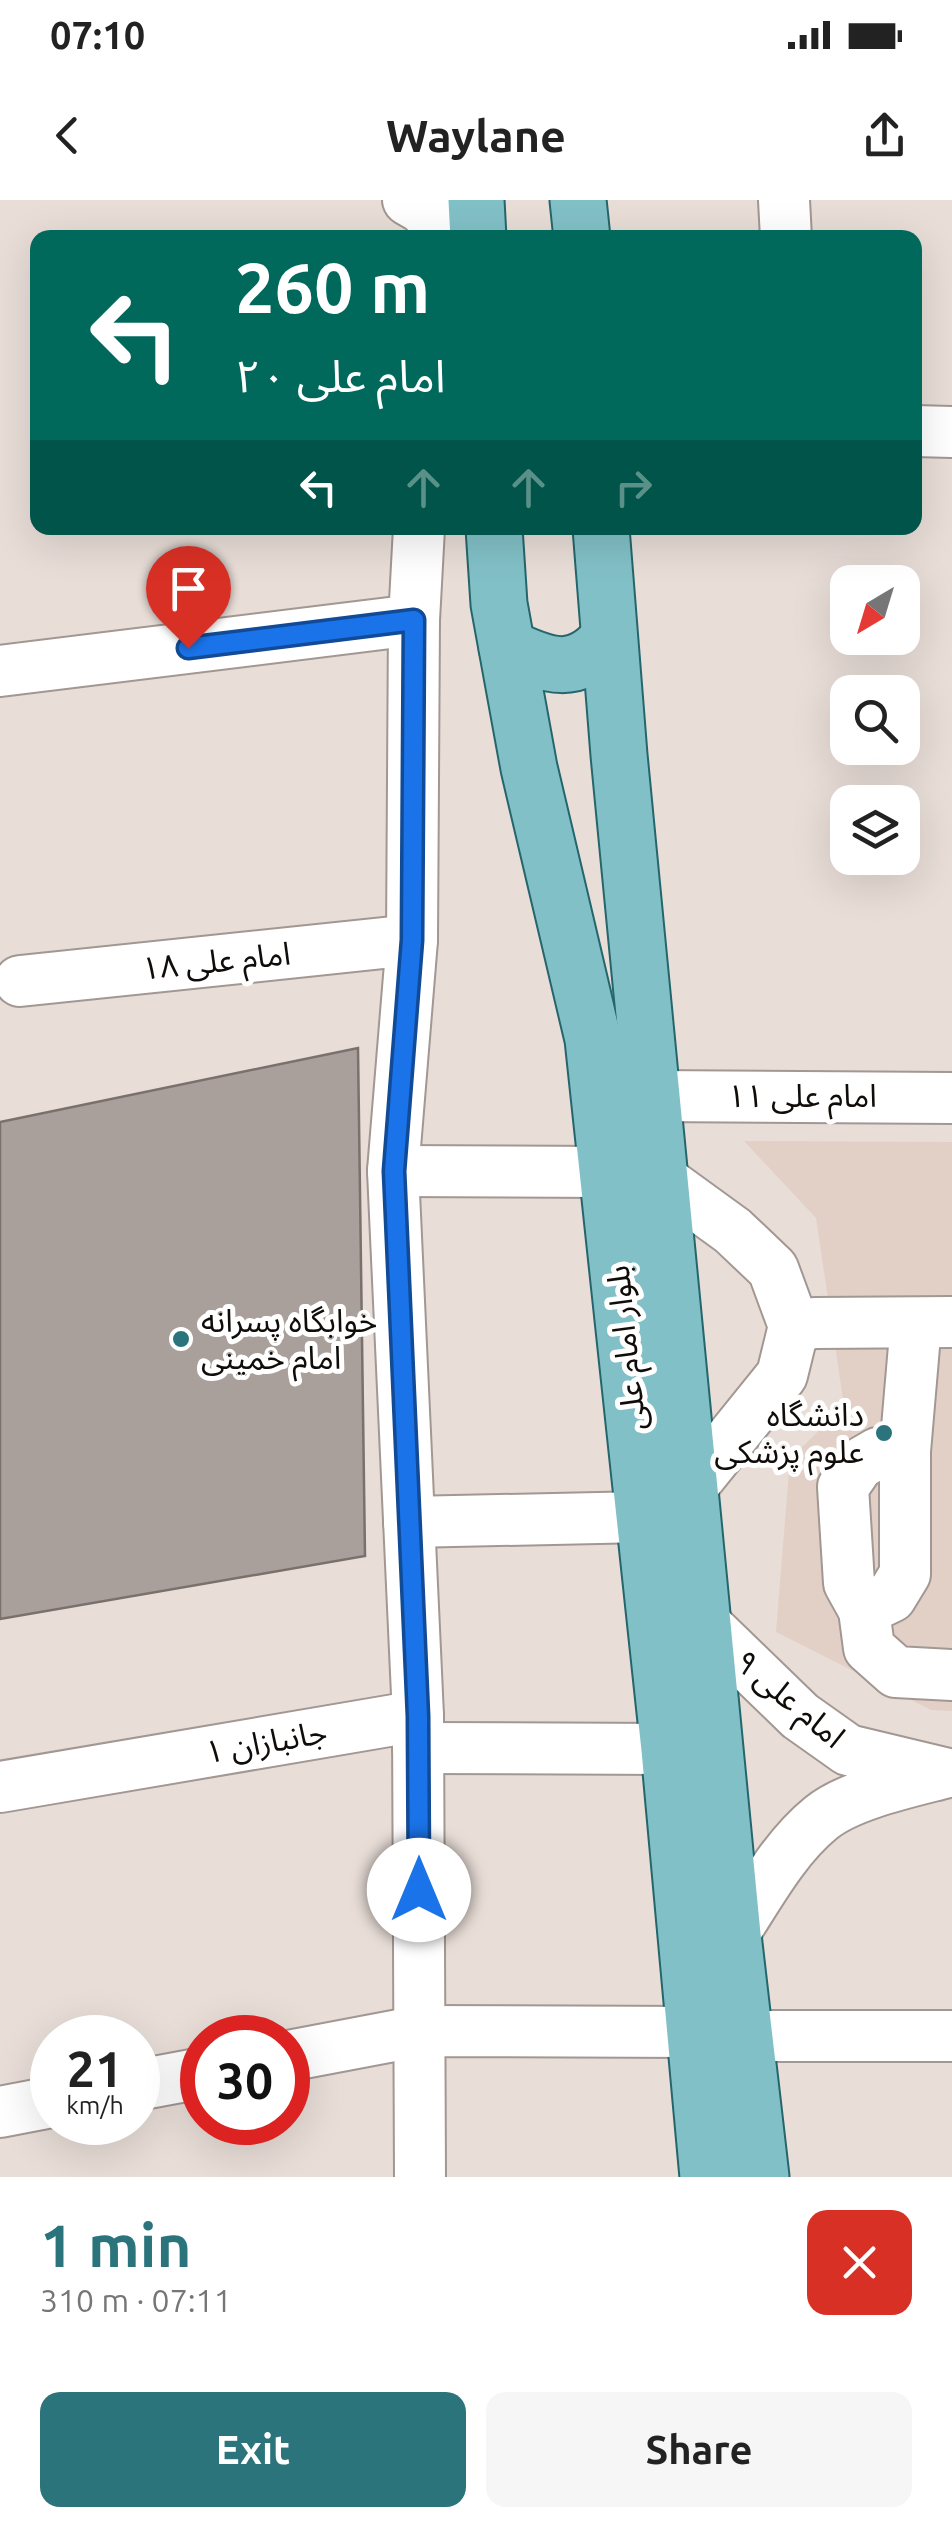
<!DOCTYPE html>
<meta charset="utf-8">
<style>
:root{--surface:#fff;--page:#f6f6f6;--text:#222;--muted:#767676;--accent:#2b747c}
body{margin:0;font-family:Ubuntu,"Noto Sans Arabic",sans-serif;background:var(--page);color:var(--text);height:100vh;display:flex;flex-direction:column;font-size:38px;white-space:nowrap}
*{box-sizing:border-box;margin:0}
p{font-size:32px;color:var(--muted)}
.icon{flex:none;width:55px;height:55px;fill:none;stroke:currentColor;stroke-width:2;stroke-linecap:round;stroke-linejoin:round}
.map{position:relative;height:1977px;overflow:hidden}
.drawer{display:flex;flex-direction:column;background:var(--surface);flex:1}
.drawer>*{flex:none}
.hud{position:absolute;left:30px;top:30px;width:892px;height:305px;border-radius:20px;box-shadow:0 10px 40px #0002;background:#00695c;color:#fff;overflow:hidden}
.needle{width:65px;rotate:218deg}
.tools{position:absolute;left:830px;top:365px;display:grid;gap:20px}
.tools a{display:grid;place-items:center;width:90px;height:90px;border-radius:20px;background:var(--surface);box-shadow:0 10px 40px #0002;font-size:50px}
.speed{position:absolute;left:30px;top:1815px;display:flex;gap:20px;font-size:50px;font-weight:700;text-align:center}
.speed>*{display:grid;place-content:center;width:130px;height:130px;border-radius:50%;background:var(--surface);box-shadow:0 10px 40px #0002;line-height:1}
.speed small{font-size:25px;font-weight:400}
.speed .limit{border:15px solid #d22;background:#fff;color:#111}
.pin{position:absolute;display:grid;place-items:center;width:85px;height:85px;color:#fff;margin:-102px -42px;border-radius:50% 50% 50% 0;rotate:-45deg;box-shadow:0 0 10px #0007}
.pin .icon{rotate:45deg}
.me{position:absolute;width:110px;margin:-55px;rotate:0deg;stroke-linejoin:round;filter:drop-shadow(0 0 8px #0008)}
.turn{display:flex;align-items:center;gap:35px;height:210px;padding:0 40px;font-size:45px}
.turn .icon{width:130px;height:130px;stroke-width:2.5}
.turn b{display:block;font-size:70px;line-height:85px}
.lanes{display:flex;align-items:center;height:95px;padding:0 40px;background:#0003;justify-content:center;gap:50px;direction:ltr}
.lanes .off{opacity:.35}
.round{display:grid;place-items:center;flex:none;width:105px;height:105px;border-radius:20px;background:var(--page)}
.headline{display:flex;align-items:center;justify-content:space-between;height:170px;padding:0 40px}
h1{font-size:60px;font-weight:700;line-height:75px;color:var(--accent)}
.cta{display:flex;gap:20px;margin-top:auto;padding:20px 40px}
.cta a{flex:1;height:115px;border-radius:20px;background:var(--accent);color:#fff;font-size:40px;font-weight:700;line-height:115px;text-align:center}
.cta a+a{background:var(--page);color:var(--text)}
.status{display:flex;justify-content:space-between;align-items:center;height:70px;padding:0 50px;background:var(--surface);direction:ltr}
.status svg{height:28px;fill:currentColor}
header{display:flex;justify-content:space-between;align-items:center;height:130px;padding:0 40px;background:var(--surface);font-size:45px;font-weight:700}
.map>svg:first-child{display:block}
</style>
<div class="status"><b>07:10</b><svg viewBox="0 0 49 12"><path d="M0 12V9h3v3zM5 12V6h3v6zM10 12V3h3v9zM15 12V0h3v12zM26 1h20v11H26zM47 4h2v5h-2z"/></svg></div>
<header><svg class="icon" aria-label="back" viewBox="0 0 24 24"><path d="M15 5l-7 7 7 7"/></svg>Waylane<svg class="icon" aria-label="share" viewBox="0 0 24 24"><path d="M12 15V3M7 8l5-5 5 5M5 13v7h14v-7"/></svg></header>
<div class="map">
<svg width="952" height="1977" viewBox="0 0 952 1977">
<rect width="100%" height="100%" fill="#e8ddd7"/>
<!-- built -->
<path fill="#e2d0c7" d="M744 941 952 942V1511L931 1510 776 1432 790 1259 844 1206 816 1018Z"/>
<!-- building -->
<path fill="#aaa09b" stroke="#7a706c" stroke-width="2.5" d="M358 848 365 1356 0 1419V922Z"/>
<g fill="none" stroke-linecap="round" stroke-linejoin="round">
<!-- minor casing -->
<g stroke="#a29792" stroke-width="54">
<g id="minor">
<path d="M408 0 422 8 451 38"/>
<path d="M784 0 786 38"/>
<path d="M915 231 952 232"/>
<path d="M419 328 414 420 412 740 393 971 418 1516 420 1977"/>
<path d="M0 471 414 420"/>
<path d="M20 781 412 740"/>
<path d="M652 896 952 898"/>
<path d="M393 971 607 972"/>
<path d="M660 978 733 1031 773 1069 794 1126 782 1175 690 1289"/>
<path d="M916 1123 905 1251V1374L891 1397 864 1410 869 1448 896 1472 952 1475"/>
<path d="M794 1126 815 1123 952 1122"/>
<path d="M409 1322 644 1317"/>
<path d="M864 1410 849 1383 843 1287 859 1264 878 1253 905 1251"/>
<path d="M703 1422 800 1516 848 1550 944 1573C909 1582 849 1595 821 1618 784 1648 759 1695 733 1735"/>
<path d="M418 1548 669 1549"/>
<path d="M0 1587 418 1516"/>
<path d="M747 1836H952"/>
<path d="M288 1856 420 1831 695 1832"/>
<path d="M138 1885 202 1873"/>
<path d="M0 1912 52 1902"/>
</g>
</g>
<!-- major casing -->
<g stroke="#24666c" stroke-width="59">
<g id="major">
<path d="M476 0 478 38"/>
<path d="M578 0 582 38"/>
<path d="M494 328 499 404 529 568 593 839 669 1549 708 1977"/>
<path d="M601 328 619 555 696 1352 733 1735 761 1977"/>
<path d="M507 447C548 467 577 477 609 438"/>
</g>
</g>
<!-- minor -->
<use href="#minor" stroke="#fff" stroke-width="50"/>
<!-- major -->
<use href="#major" stroke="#82c0c7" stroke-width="55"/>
</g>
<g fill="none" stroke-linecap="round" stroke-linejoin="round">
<!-- route casing -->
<g stroke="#114b97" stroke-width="25">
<path id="route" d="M188 448 414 420 412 740 394 971 418 1516 419 1690"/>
</g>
<!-- route -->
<use href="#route" stroke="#1a73e8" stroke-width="18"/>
</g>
<!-- markers -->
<g fill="#2b747c" stroke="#fff" stroke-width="4">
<circle cx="181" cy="1139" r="10"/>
<circle cx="884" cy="1233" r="10"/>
</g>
<g text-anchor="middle" stroke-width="10" stroke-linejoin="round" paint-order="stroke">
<!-- street labels -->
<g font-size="32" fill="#0f0c0a" stroke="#fff">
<text transform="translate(216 761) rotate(-6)" y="11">امام علی ۱۸</text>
<text x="802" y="907">امام علی ۱۱</text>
<text transform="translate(626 1148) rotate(-96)" y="11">بلوار امام علی</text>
<text transform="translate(790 1499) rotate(40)" y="11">امام علی ۹</text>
<text transform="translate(266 1542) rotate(-10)" y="11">جانبازان ۱</text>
</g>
<!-- poi labels -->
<g font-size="32" fill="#0f0c0a" stroke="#fff" text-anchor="start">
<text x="201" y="1132">خوابگاه پسرانه<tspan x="201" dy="37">امام خمینی</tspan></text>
<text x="864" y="1226" text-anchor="end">دانشگاه<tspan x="864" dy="37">علوم پزشکی</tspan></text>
</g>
</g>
</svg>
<div class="tools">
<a><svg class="needle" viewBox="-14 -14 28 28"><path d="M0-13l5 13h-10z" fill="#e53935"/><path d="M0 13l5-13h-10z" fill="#767676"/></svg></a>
<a><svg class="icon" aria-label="search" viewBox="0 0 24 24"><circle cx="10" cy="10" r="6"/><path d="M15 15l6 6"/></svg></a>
<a><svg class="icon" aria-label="layers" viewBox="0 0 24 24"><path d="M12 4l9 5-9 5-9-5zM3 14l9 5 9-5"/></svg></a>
</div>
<div class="speed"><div>21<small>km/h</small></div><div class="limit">30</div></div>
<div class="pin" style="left:188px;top:448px;background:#d93025"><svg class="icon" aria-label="arrive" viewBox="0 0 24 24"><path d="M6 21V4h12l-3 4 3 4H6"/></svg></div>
<svg class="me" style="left:419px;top:1690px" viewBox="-20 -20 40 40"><circle r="19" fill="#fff"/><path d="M0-13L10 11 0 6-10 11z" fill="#1a73e8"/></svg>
<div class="hud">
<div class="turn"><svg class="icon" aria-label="left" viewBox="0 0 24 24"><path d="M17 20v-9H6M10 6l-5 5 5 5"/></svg><div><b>260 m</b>امام علی ۲۰</div></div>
<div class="lanes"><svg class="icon" aria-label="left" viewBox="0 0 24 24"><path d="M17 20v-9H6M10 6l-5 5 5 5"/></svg><svg class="icon off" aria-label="ahead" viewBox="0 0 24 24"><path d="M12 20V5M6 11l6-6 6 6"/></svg><svg class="icon off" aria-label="ahead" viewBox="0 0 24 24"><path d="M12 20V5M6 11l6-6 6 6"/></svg><svg class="icon off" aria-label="right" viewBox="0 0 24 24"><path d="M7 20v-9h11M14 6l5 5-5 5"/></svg></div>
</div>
</div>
<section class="drawer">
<div class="headline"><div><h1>1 min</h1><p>310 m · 07:11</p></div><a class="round" style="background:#d93025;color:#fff"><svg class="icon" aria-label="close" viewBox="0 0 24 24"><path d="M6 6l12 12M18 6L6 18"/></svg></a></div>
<div class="cta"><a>Exit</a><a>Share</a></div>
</section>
